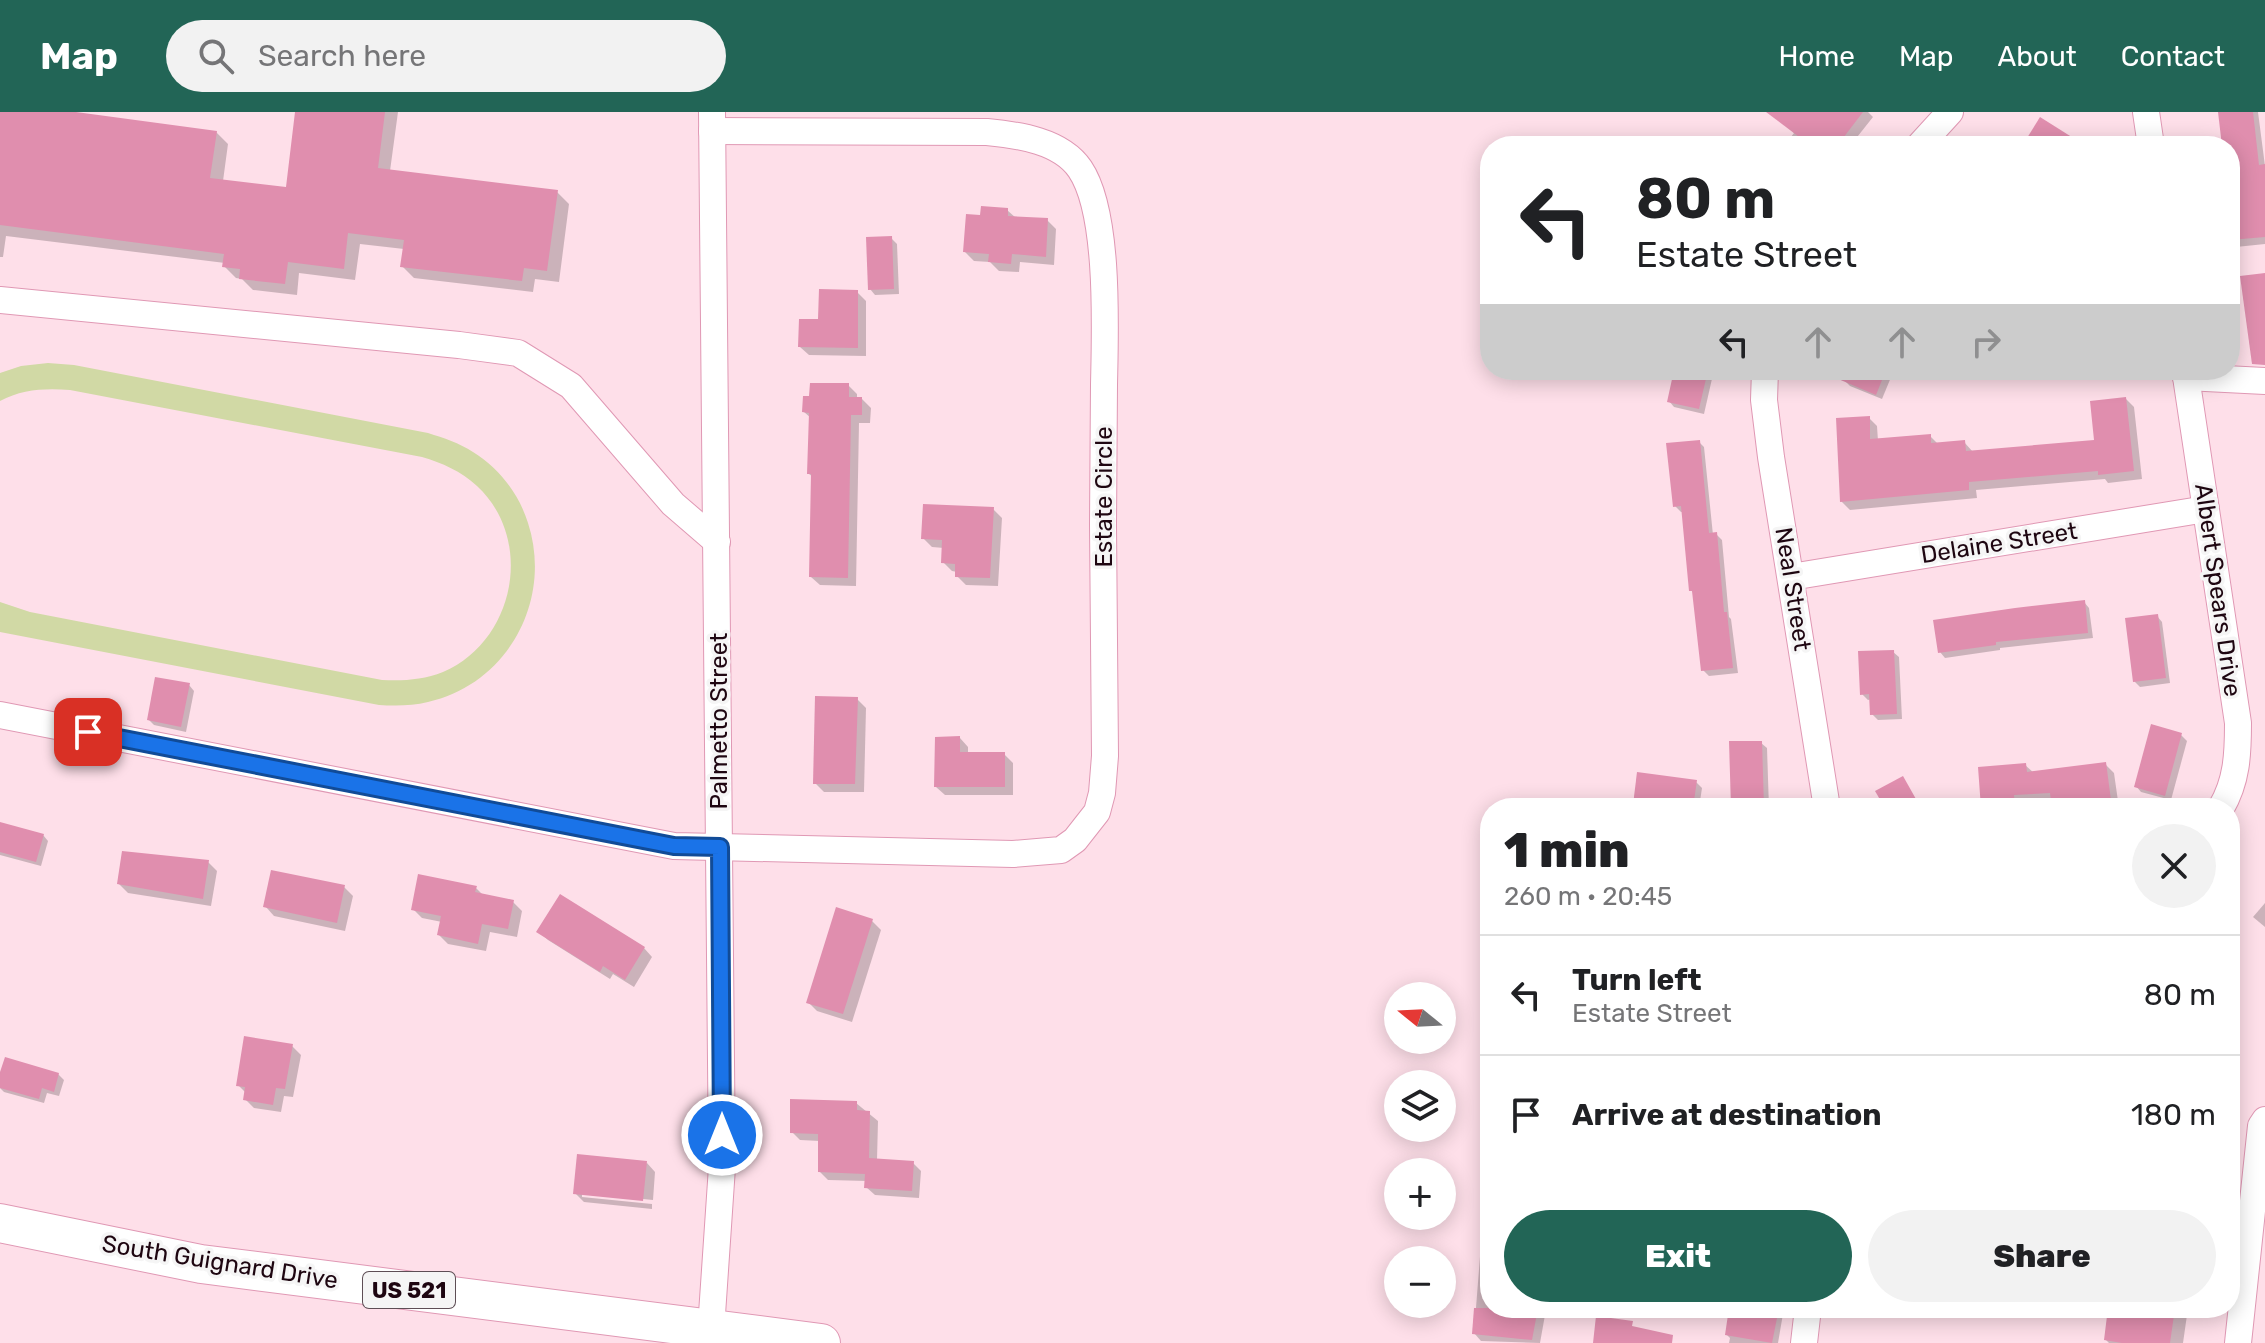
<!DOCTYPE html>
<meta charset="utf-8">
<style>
:root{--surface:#fff;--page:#f2f2f2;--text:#202124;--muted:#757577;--line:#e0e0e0;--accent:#226556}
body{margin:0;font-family:Rubik,sans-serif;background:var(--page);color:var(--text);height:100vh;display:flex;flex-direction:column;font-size:30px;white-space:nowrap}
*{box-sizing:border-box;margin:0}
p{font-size:26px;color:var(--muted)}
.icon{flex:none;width:44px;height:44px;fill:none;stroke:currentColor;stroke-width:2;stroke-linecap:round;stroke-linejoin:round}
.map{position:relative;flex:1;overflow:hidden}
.drawer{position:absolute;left:1480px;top:686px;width:760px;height:520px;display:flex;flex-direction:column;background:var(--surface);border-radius:32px;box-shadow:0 4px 20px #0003}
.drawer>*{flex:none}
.banner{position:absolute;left:1480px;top:24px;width:760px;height:244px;border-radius:32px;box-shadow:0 4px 20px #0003;background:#fff;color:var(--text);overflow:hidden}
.needle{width:52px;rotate:288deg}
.controls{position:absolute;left:1384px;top:870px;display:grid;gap:16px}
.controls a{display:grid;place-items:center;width:72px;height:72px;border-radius:50%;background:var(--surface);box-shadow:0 4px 20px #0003;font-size:40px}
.pin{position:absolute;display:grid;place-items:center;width:68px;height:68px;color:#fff;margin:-34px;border-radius:16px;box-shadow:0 4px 12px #0006}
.me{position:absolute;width:88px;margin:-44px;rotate:0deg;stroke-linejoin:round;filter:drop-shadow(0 0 6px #0008)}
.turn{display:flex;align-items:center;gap:28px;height:168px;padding:0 24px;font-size:36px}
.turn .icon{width:104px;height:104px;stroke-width:2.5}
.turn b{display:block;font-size:56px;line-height:68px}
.lanes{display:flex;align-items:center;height:76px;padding:0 24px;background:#0003;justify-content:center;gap:40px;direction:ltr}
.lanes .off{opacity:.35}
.round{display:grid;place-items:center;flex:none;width:84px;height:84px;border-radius:42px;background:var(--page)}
.head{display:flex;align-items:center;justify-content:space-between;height:136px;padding:0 24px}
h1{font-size:48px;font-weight:800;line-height:60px}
.button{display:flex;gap:16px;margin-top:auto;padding:16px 24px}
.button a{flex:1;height:92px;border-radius:48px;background:var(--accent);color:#fff;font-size:32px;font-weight:800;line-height:92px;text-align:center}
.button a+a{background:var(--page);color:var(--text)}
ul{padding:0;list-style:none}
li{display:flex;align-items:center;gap:24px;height:120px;padding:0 24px;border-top:2px solid var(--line)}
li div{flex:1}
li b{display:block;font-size:30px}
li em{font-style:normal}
header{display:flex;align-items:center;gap:48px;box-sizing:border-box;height:112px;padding:0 40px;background:var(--accent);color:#fff}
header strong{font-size:38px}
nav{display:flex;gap:44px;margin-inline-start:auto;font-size:28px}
.search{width:560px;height:72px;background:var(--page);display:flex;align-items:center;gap:20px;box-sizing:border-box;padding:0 28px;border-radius:44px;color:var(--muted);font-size:30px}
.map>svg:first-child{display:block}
</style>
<header>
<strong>Map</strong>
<div class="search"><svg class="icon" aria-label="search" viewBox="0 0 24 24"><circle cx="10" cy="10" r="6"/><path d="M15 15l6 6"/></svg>Search here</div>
<nav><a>Home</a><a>Map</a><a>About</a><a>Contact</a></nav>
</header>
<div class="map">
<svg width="2265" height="1231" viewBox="0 0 2265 1231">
<rect width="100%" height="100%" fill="#fedfe9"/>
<!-- green -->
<path fill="#d1d9a5" d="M48 251 74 253 428 321C444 326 459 331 473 340 499 356 519 382 528 411 553 488 508 572 428 590 412 594 395 594 379 593L0 520V490L30 500 382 568C403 569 423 568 443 560 515 529 535 428 477 374 461 359 442 351 422 345L70 278C46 276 22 277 0 289V261L21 254Z"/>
<!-- shadow -->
<g fill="#0003">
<path d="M0 0H60L216 20 228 32 223 69 287 77 297 0H398L390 59 557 80 569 92 559 170 535 167 533 180 414 166 402 154 404 137 360 132 355 168 299 161 297 183 253 178 242 167 236 166 224 154 225 151 6 124 3 145H0Z"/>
<path d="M1775 0H1868L1873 5 1850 34H1784L1794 21Z"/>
<path d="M2220 0H2258L2265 54V132L2236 135 2230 129V34H2224Z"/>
<path d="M1007 98 1016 106 1047 108 1056 117 1054 153 1020 150 1019 160 999 159 990 150 974 149 965 140 982 106Z"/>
<path d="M891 126 897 132 899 182 875 183 870 177Z"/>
<path d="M857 180 866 189V244L809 243 800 235 820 210Z"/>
<path d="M1676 258H1714L1704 302 1674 295 1669 289Z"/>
<path d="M1849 258H1894L1882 287 1850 274 1845 269Z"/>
<path d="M848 273 857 282V287H862L871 296 870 311H859L856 474 820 473 811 465 813 365 809 362 811 306 804 300Z"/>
<path d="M2126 287 2134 295 2142 367 2108 371 2105 367 1976 378 1977 386 1850 398 1841 389 1869 306 1877 314 1878 329 1930 324 1938 332 1964 330 1973 340 2096 330Z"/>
<path d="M1699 330 1704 335 1713 423 1716 422 1722 428 1729 505 1731 507 1738 561 1709 564 1703 558 1694 482 1691 478 1684 400H1681L1675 394Z"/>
<path d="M993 397 1002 406 998 474 966 473 957 464V460L952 459 943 450 944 436 932 435 923 426Z"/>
<path d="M2084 490 2089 496 2093 526 2000 536V538L1945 546 1940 540Z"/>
<path d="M2157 504 2162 510 2170 571 2140 575 2134 569Z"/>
<path d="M1893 540 1899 545 1902 607 1878 608 1872 602V587L1868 588 1862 582Z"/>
<path d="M189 573 194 579 186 620 154 613 149 608Z"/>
<path d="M857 587 866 596 864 680H824L815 671Z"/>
<path d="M2181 623 2187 629 2171 688 2141 680 2136 674Z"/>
<path d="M960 626 968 635V642H1004L1013 651V683H945L936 675Z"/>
<path d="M1761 631 1767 636 1769 696H1733Z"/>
<path d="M2105 652 2114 661 2119 696H2054L2053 689 2022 691 2023 696H1959L1958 688 1982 687 2025 653 2034 661Z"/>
<path d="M1696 670 1702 676 1699 696H1639L1635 692Z"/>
<path d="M0 712 43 723 48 729 41 754 0 743Z"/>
<path d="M208 750 217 759 211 794 128 781 119 772Z"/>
<path d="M344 775 353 784 345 819 274 804 266 795Z"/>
<path d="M476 776 484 784 513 790 522 799 517 825 490 820 486 839 448 832 439 823 442 810 422 806 413 797Z"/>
<path d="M2265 791V815L2253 805Z"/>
<path d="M872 809 881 818 852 910 817 899 808 890Z"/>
<path d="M539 820 644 836 652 845 634 875 613 862 610 867 548 828Z"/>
<path d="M292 934 301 943 293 985 284 984 281 1000 254 996 245 987 246 981 238 973Z"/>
<path d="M58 962 64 968 59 984 47 981 44 991 4 980 0 976V968Z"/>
<path d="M856 991 878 1009 877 1048 913 1051 921 1059 919 1086 875 1083 866 1075 867 1069 828 1068 820 1060V1029L800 1028 792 1020Z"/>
<path d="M647 1051 655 1060 653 1088 582 1081V1085L652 1092V1097L584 1090 575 1081Z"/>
<path d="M1485 1081H1490V1196H1538L1545 1203 1540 1231 1481 1229 1474 1221Z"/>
<path d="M1681 1196H1784L1778 1231H1729L1730 1226 1727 1223 1730 1206 1687 1201Z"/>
<path d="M2110 1196H2188L2183 1231H2109L2106 1228Z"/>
</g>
<!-- building -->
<g fill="#e08eae">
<path d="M0 0H76L217 19 210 66 286 75 295 0H385L378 56 558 78 547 159 524 156 522 169 400 155 404 128 348 121 344 157 288 150 285 172 239 167 240 157 222 155 224 142 0 113Z"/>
<path d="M1766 0H1863L1837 34H1811Z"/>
<path d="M2218 0H2253L2259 53 2265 52V125L2230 128V33L2222 34Z"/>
<path d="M2040 5 2086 34H2022Z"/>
<path d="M981 94 1008 96V104L1048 106 1046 145 1012 142 1011 152 988 150 989 142 963 140 966 102 980 103Z"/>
<path d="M892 124 894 177 868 178 866 125Z"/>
<path d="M2265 161V253L2252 252 2240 164Z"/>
<path d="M819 177 858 178V236L798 235 799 207H818Z"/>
<path d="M1674 258H1708L1699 297 1667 290Z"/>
<path d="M1817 258H1886L1876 283Z"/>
<path d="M810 271H849V285H862V303H851L848 466 809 465 811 362H807L809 301 802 300 803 284H809Z"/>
<path d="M2126 285 2134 359 2098 363V359L1969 370V378L1840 390 1836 306 1870 304V327L1931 322V331L1965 328 1966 339 2094 328 2090 289Z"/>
<path d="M1700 328 1709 421 1717 420 1724 500H1727L1733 556 1701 559 1692 479H1689L1681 394 1673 395 1666 331Z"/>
<path d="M923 392 994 395 990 466 955 465V452L941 451 942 428 921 427Z"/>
<path d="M2085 488 2088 521 1996 530V533L1938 541 1933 508 2015 496Z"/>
<path d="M2158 502 2166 566 2133 570 2125 506Z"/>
<path d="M1894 538 1897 602 1870 603 1869 582 1860 583 1858 539Z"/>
<path d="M155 565 190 571 181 615 147 608Z"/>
<path d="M815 584 858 585 855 672H813Z"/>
<path d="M2151 612 2182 621 2165 684 2134 675Z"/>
<path d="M960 624V640H1005V675H934L935 625Z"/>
<path d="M1729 629H1762L1764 696H1731Z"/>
<path d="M2106 650 2112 696H2052L2050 681 2014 683 2015 696H1981L1978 655 2026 651 2027 660Z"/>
<path d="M1637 660 1697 668 1693 696H1656L1633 693Z"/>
<path d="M1903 664 1921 696H1885L1875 679Z"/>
<path d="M0 710 44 722 36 750 0 740Z"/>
<path d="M122 739 209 748 203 787 117 772Z"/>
<path d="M271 758 345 773 337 811 263 795Z"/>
<path d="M418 762 477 774 475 780 514 788 508 817 482 812 478 832 437 823 441 804 411 798Z"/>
<path d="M560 782 645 835 625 868 603 854 600 860 536 820Z"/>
<path d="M836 795 873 807 843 902 806 891Z"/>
<path d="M244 924 293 932 285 977 276 976 273 993 243 988 245 975 236 974Z"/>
<path d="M5 945 59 961 54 980 42 976 39 987 0 976V960Z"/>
<path d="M790 987 857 989V998L870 999 869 1046 914 1049 912 1079 864 1076 865 1062 818 1060V1022L790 1021Z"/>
<path d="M577 1042 647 1049 643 1089 573 1082Z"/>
<path d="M1474 1196H1538L1532 1228 1472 1222Z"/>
<path d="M1729 1196H1779L1772 1231 1725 1223Z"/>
<path d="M2108 1196H2175L2170 1231H2122L2104 1228Z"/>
<path d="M1596 1204 1633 1209 1632 1214 1673 1223 1672 1231H1593Z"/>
</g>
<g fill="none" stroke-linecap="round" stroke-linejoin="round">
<!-- minor casing -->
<g stroke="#e098b4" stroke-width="28">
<g id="minor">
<path d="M2146 0 2151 34"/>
<path d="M1919 34 1950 0"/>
<path d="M0 188 459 233 518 241 571 274 673 392 717 430"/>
<path d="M1765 258 1764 288 1771 345 1827 696"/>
<path d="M2185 258 2238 611C2238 642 2237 669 2221 696"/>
<path d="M2186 265 2265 269"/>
<path d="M1791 465 2206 397"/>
<path d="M0 603 674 734 1013 742 1061 738 1075 728 1097 700 1102 681 1105 644C1104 567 1103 490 1103 413 1103 366 1104 319 1104 273 1105 220 1110 101 1080 57 1061 29 1019 23 987 20L712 19"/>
<path d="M707 1231 711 1217 722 1055 712 0"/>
<path d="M1804 1231 1808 1196"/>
<path d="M2238 1231 2261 1014 2265 1008"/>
</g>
</g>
<!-- highway casing -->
<g stroke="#e098b4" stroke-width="40">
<path id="highway" d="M0 1111 201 1152 821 1231"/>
</g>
<!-- minor -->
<use href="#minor" stroke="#fff" stroke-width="26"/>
<!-- highway -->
<use href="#highway" stroke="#fff" stroke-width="38"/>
</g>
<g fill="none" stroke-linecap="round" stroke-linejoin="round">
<!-- route casing -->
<g stroke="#114b97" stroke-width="20">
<path id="route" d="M88 620 674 734 720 735 722 1023"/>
</g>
<!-- route -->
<use href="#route" stroke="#1a73e8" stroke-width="14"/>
</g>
<g text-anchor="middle" stroke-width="7" stroke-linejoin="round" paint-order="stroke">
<!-- shield labels -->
<rect fill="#f5f5f5" stroke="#5e4e55" stroke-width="2" x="363" y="1160" width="92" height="36" rx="6"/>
<g font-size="22" font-weight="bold" fill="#1e0611">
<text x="409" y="1186">US 521</text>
</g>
<!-- street labels -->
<g font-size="24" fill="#1e0611" stroke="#f5f5f5">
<text transform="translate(1104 385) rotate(-90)" y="8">Estate Circle</text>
<text transform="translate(1999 431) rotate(-9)" y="8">Delaine Street</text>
<text transform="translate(1793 477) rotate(81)" y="8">Neal Street</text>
<text transform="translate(2218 478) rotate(82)" y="8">Albert Spears Drive</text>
<text transform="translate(719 609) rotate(-90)" y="8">Palmetto Street</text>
<text transform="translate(220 1150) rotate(9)" y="8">South Guignard Drive</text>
</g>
</g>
</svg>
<div class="controls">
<a><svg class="needle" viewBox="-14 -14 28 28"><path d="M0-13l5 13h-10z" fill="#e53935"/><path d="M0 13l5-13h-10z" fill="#757577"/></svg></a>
<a><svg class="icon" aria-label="layers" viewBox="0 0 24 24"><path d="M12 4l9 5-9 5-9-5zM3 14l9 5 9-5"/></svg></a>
<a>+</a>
<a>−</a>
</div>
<div class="pin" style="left:88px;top:620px;background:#d93025"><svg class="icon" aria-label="arrive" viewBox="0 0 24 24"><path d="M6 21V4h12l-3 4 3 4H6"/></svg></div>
<svg class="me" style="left:722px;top:1023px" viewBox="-20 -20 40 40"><circle r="17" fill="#1a73e8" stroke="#fff" stroke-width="3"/><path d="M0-11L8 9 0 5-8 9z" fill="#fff"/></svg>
<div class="banner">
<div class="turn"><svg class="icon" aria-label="left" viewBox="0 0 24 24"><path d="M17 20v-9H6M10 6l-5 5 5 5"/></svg><div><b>80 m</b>Estate Street</div></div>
<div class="lanes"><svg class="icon" aria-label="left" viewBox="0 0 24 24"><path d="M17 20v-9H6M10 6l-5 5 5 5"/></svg><svg class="icon off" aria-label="ahead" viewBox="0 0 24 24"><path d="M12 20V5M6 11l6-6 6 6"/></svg><svg class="icon off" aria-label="ahead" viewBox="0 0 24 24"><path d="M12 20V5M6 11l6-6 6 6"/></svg><svg class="icon off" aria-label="right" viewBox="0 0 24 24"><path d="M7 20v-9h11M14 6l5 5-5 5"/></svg></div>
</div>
<section class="drawer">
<div class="head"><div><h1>1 min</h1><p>260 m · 20:45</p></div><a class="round"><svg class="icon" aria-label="close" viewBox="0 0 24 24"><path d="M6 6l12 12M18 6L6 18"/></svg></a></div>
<ul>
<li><svg class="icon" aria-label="left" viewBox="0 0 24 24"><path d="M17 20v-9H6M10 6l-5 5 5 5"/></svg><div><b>Turn left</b><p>Estate Street</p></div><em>80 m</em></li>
<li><svg class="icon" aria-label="arrive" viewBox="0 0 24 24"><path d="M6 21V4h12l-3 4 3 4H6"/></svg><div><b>Arrive at destination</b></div><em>180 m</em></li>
</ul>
<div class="button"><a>Exit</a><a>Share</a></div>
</section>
</div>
